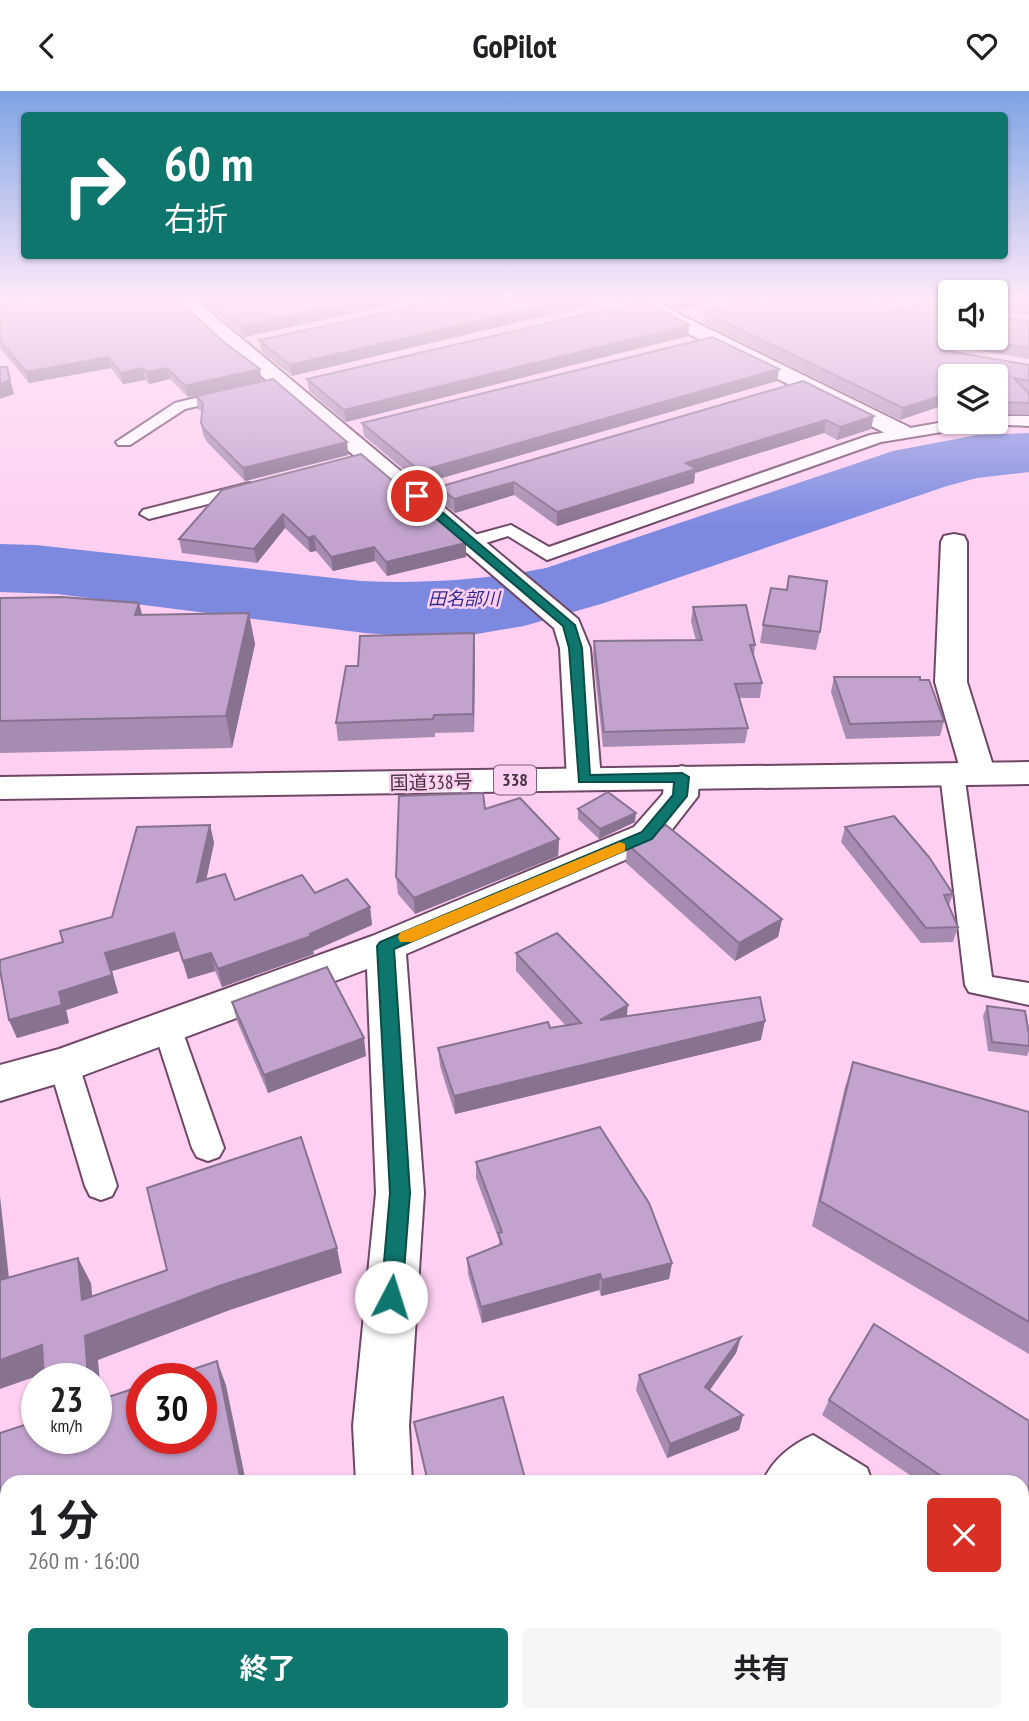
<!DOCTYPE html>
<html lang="ja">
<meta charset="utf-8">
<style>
:root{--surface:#fff;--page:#f6f6f6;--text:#202124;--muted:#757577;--accent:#0f766e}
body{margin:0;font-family:"PT Sans Narrow","Noto Sans JP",sans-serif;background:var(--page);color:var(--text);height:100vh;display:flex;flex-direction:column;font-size:26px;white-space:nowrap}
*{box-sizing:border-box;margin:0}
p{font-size:23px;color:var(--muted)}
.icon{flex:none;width:38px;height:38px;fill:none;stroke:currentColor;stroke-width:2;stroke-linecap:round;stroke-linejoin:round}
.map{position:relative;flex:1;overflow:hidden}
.panel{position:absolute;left:0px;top:1384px;width:1029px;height:247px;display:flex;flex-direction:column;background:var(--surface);border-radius:21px 21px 0 0;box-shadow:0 2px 5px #0004}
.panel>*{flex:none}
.hud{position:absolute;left:21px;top:21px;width:987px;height:147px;border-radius:7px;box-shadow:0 2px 5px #0004;background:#0f766e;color:#fff;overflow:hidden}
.buttons{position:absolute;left:938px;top:189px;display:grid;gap:14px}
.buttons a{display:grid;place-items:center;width:70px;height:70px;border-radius:7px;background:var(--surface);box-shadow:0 2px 5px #0004;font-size:35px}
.speed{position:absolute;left:21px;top:1272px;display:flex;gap:14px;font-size:35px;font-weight:700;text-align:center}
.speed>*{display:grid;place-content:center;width:91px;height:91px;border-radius:50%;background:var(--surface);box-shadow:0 2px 5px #0004;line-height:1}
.speed small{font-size:18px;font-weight:400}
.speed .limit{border:10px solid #d22;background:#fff;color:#111}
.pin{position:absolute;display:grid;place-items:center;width:60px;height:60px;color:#fff;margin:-30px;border:4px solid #fff;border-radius:50%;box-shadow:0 2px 7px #0007}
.me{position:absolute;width:77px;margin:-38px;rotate:5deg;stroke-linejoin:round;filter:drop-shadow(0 0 5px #0008)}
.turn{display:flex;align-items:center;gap:24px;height:147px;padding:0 28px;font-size:32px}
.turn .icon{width:91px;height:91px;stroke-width:2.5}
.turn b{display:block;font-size:49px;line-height:60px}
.round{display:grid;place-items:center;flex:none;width:74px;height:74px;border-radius:7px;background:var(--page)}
.overview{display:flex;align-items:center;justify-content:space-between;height:119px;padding:0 28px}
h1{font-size:42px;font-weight:700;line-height:52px}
.action{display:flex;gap:14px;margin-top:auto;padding:14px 28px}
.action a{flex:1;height:80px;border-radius:7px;background:var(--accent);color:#fff;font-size:28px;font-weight:700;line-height:80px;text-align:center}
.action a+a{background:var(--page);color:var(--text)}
header{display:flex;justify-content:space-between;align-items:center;height:91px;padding:0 28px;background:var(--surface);font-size:32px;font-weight:700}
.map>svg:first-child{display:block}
</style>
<header><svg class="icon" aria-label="back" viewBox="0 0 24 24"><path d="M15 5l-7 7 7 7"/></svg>GoPilot<svg class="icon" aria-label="heart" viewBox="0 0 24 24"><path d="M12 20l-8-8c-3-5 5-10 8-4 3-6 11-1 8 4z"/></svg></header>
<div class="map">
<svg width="1029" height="1630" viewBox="0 0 1029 1630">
<rect width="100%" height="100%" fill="#fecff1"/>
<!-- water -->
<path fill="#7c89df" d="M1029 342V381L977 387 947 395 601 513 524 535 465 545 432 547 365 542 57 503 0 501V453L36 454 361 490C424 493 484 489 546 477L893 360 977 344Z"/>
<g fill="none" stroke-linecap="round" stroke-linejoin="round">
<!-- lane casing -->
<g stroke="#6f4866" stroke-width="4">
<g id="lane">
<path d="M232 298 240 303 237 306 185 318 130 354H118L116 351 175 312Z"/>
<path d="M996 325H1029V335L990 333 881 351 547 469 508 445 473 456 464 450 467 446 511 434 549 456 870 344 950 330 996 331Z"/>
<path d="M249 392 255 393 258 397 255 401 149 428 140 423 143 419Z"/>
<path d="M952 675 960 677 964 682 992 886 1029 892V914L969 901 965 894 940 682 944 677Z"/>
<path d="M167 925 177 928 181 936 224 1057 219 1066 208 1070 197 1066 192 1057 153 936 157 928Z"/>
<path d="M64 962 74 966 79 974 117 1095 112 1105 101 1109 90 1105 85 1095 49 974 54 966Z"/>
<path d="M813 1344 867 1377 872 1391H820L815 1387 810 1391H763C771 1370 792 1353 813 1344Z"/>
<path d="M1022 1491 1029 1494V1538L1022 1535Z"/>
<path d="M1029 1540V1593L1022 1596V1543Z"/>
<path d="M770 1624H817L820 1630H773Z"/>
<path d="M976 1624H1020L1017 1630H973Z"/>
</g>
</g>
<!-- street casing -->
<g stroke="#6f4866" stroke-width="4">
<g id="street">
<path d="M171 207H193L578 528 590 557 601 688 596 696 584 699 572 696 567 688 560 557 554 537Z"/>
<path d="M631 207H654L683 225 909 336 913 341 909 346H893L669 233Z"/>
<path d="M954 443 964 445 967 451V591L995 681 990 689 978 692 966 689 961 681 935 591 941 451 944 445Z"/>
<path d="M682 675 694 678 699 686 698 705 660 754 406 863 424 1102 409 1335 412 1391H356L353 1335 376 1102 367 878 79 986 0 1010V974L59 958 372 845 634 736 663 703 665 686 670 678Z"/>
<path d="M376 1624H440L442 1630H378Z"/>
</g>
</g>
<!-- highway casing -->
<g stroke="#6f4866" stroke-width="4">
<path id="highway" d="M1029 671V693L0 708V686Z"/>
</g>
<!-- lane -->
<use href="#lane" fill="#fff" fill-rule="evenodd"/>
<!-- street -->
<use href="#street" fill="#fff" fill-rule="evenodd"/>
<!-- highway -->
<use href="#highway" fill="#fff" fill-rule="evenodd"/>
</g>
<!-- wall -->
<g fill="#a68cb0">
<path d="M197 207H425L244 246Z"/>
<path d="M455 207 292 285 261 260 259 249Z"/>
<path d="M660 207H736L679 219Z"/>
<path d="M890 207H950V247H996V207H1029V225L997 220V225L1029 230V268L947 254 942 258 1029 274V302L1027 301 1029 303V324L996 323V285H950L900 329 703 232 704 221 917 219 915 217Z"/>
<path d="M0 216 262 290 188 306 170 288 149 293 145 289 123 293 111 277 29 292 0 257Z"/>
<path d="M689 234 688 245 346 331 309 300 307 288Z"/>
<path d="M779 278 777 290 421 393 364 345 362 332Z"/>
<path d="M803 290 871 338 837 349 824 342 695 382 694 392 557 435 514 404 455 422 439 409V396Z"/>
<path d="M196 305 347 351 348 364 245 390 207 351 203 344 201 332 202 321 198 318Z"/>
<path d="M222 399 466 452V466L387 485 375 470 333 480 316 460 310 461 285 437 257 472 182 462 179 448Z"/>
<path d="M0 507 139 512 142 523 255 553 232 657 0 662Z"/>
<path d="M693 516 755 554 754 565 762 592 760 607H739L748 637 745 652 603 656 593 565 594 550H696L691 530Z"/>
<path d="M763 534 820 541 816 559 760 552Z"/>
<path d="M475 560 474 641 435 642V646L338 650 336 632 358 575Z"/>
<path d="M834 586 920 589 944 630 940 645 846 648 831 601Z"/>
<path d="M485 718 559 748 558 765 415 823 398 803 396 786Z"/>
<path d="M578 718 635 731 599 748 578 728Z"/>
<path d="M210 734 214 752 206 788 235 809 315 802 370 816 372 834 313 860 314 863 222 896 215 880 188 888 179 860 112 880 118 902 66 919 69 932 17 947 9 929 63 851 112 826Z"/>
<path d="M845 736 953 803 949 814 958 836 953 851 921 852 841 751Z"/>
<path d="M627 753 782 828 778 846 735 870 626 772Z"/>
<path d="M516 862 626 926 761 949 455 1023 440 975 438 957 566 935 516 880Z"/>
<path d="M232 911 366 965 268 1002 237 930Z"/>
<path d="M987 915 1029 943V960L1027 965 988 960 983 925Z"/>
<path d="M853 971 1029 1021V1263L812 1135 845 996Z"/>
<path d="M476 1071 672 1172 669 1188 601 1205 599 1199 482 1232 468 1183 467 1167 499 1154V1149L476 1087Z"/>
<path d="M741 1246 736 1262 710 1299 743 1324 739 1339 667 1367 636 1299 639 1284Z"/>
<path d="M829 1309 1029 1330V1466L1022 1461V1391H920L822 1324Z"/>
<path d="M414 1331 526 1391H427L417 1346Z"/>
<path d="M850 1624H975L972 1630H857Z"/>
</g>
<!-- shaded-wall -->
<g fill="#877290">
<path d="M0 207H13L0 210Z"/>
<path d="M376 207H425L244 246 242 235Z"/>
<path d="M576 207H620L292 285 290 274Z"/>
<path d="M689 207H736L679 219 680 209Z"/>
<path d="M689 234 688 245 346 331 344 319Z"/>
<path d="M950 244 947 254 934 262 937 252Z"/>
<path d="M108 266 111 277 29 292 26 281Z"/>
<path d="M7 276 14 303 0 308V293Z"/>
<path d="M143 277 145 289 123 293 121 282Z"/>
<path d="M167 277 170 288 149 293 147 281Z"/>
<path d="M260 278 262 290 188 306 185 295Z"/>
<path d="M779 278 777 290 421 393 420 380Z"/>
<path d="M950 302V312L900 329 903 317Z"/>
<path d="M874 325 871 338 837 349 840 336Z"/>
<path d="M826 329 824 342 695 382 694 392 557 435V421L686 372Z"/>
<path d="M347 351 348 364 245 390 243 377Z"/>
<path d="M514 391V404L455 422 454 408Z"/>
<path d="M283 423 285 437 257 472 254 458Z"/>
<path d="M314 445 316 460 310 461 308 447Z"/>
<path d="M466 452V466L387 485 386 471Z"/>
<path d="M374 456 375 470 333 480 331 466Z"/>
<path d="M139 512 146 542 135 524Z"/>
<path d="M249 522 255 553 232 657 226 625Z"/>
<path d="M474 542 475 560 474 641 473 623Z"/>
<path d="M636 722 635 731 599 748 600 738Z"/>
<path d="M210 734 214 752 202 809 197 791Z"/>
<path d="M559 748 558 765 415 823 414 807Z"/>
<path d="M370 816 372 834 313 860 314 863 222 896 218 878 310 843Z"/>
<path d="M782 828 778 846 735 870 739 852Z"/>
<path d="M174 842 179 860 112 880 118 902 66 919 69 932 17 947 9 929 59 901 105 862Z"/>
<path d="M211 862 215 880 188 888 183 870Z"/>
<path d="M628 914 626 932 600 929Z"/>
<path d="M765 930 761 949 455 1023 454 1005Z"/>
<path d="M364 947 366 965 268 1002 264 984Z"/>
<path d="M0 1105 12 1215 0 1195Z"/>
<path d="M337 1157 342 1182 230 1219 98 1269 104 1335 96 1322V1288H88L85 1245 222 1194Z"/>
<path d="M78 1167 91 1192 95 1234 82 1209Z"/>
<path d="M672 1172 669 1188 601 1205 602 1189Z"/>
<path d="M600 1183 599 1199 482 1232 481 1216Z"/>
<path d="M741 1246 736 1262 701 1311 705 1296Z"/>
<path d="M42 1254 57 1278 0 1298V1269Z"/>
<path d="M217 1270 226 1294 246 1391H241Z"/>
<path d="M743 1324 739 1339 667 1367 670 1353Z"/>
<path d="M7 1498V1523L0 1526V1501Z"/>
</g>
<!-- building -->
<g fill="#c1a3cd" stroke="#877290" stroke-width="2">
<path d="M40 207H176L225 252 260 278 185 295 167 277 147 281 143 277 121 282 108 266 26 281 0 250V216Z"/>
<path d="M208 207H376L242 235Z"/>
<path d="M455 207H576L290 274 259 249Z"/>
<path d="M767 207H870L901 219H916L921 211 918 207H950V244L937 252 942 259 1029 274V290L1014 287 1029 303V312L999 311 996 314V285H950V302L903 317 704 221Z"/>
<path d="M996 207H1029V214L997 210V225L1029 230V257L969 247H996Z"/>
<path d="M644 210 689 234 344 319 307 288Z"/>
<path d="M712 246 779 278 420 380 362 332Z"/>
<path d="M0 276H7L10 289 0 293Z"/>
<path d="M273 288 347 351 243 377 204 338 201 332 203 312 196 305Z"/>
<path d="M803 290 874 325 840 336 826 329 686 372 696 378 557 421 514 391 454 408 439 396Z"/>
<path d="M361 363 466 452 386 471 374 456 331 466 314 445 308 447 283 423 254 458 179 448 222 399Z"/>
<path d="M789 485 827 490 820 541 763 534 771 497 787 499Z"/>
<path d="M62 506 139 512 135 524 249 522 226 625 0 630V507Z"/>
<path d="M746 514 755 554H750L762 592 735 593 748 637 604 641 594 550 702 549 693 516Z"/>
<path d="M474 542 473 623 434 624 433 628 336 632 346 575H358L360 545Z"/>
<path d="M834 586H920V589H929L944 630 850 633Z"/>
<path d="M608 701 636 722 600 738 578 718Z"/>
<path d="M483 702 485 718 520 707 559 748 414 807 396 786 399 705Z"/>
<path d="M894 725 929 766 953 803 944 804 958 836 926 837 845 736Z"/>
<path d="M210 734 197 791 225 783 235 809 302 784 315 802 347 788 370 816 310 843 311 845 218 878 211 862 183 870 174 842 105 862 112 884 59 901 62 914 9 929 0 879V869L63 851 60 840 112 826 137 736Z"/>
<path d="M666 734 782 828 739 852 627 753Z"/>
<path d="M557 842 628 914 600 929 760 906 765 930 454 1005 438 957 548 931 550 937 581 932 516 862Z"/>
<path d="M327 876 364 947 264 984 232 911Z"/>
<path d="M987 915 1025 920 1029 943V955L992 951Z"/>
<path d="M853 971 1029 1021V1231L820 1110Z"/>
<path d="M600 1036 649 1112 672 1172 602 1189 600 1183 481 1216 467 1167 502 1153 498 1142 502 1141 476 1071Z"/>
<path d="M301 1046 337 1157 222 1194 85 1245 88 1288H44L42 1254 0 1269V1189L78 1167 82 1209 167 1179 147 1097Z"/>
<path d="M874 1233 1029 1330V1444L1022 1440V1391H950L829 1309Z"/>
<path d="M741 1246 705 1296 743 1324 670 1353 639 1284Z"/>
<path d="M217 1270 241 1391H7V1498L0 1501V1342L37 1330V1348H96V1310L142 1295V1348H201V1288H164Z"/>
<path d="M503 1306 526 1391H428L414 1331Z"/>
<path d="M880 1624H975L972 1630H888Z"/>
</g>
<!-- sky -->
<linearGradient id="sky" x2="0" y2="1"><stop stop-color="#7da3e4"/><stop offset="0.48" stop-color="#ffe9f9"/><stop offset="1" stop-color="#ffe9f9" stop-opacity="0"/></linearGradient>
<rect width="1029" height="435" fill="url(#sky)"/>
<!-- route -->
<path fill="#0f766e" stroke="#0a4d48" stroke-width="2" d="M413 403H421L575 534 582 557 590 684 682 682 689 686 687 705 652 748 394 858 410 1102 402 1206 399 1213 391 1215 384 1213 381 1206 390 1102 377 855 380 851 642 741 673 704 674 691H579L569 557 563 535 413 408Z"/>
<!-- slow -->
<path fill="#f59e0b" d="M620 751 625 753V760L412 851H400L398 846 400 842Z"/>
<g text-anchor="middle" stroke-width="5" stroke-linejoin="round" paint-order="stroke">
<!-- far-water labels -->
<g font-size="18" font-style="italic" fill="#2e2d91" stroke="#fecff1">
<text x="464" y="514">田名部川</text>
</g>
<!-- shield labels -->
<rect fill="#fecff1" stroke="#7c6174" stroke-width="2" x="494" y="674.5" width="42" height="29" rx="5"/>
<g font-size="18" font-weight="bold" fill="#44323f">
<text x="515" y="695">338</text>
</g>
<!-- street labels -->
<g font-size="19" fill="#44323f" stroke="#fecff1">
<text transform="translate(431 691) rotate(-1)" y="7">国道338号</text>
</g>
</g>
</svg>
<div class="buttons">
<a><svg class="icon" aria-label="sound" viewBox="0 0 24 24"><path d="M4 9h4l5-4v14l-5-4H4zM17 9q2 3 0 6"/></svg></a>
<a><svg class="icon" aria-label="layers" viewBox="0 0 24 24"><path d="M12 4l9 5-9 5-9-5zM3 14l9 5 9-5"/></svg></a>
</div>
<div class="speed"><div>23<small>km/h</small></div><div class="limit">30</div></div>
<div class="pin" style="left:417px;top:405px;background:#d93025"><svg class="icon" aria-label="arrive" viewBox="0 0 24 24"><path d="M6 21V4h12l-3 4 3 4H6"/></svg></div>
<svg class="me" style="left:391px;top:1206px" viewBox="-20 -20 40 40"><circle r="19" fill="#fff"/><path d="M0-13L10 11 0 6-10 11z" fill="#0f766e"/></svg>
<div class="hud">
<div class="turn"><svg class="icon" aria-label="right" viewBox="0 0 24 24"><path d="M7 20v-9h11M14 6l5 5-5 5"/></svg><div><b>60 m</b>右折</div></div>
</div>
<section class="panel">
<div class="overview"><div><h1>1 分</h1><p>260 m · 16:00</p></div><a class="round" style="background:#d93025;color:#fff"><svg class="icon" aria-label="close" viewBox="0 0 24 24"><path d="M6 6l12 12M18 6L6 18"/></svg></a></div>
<div class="action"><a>終了</a><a>共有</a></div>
</section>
</div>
